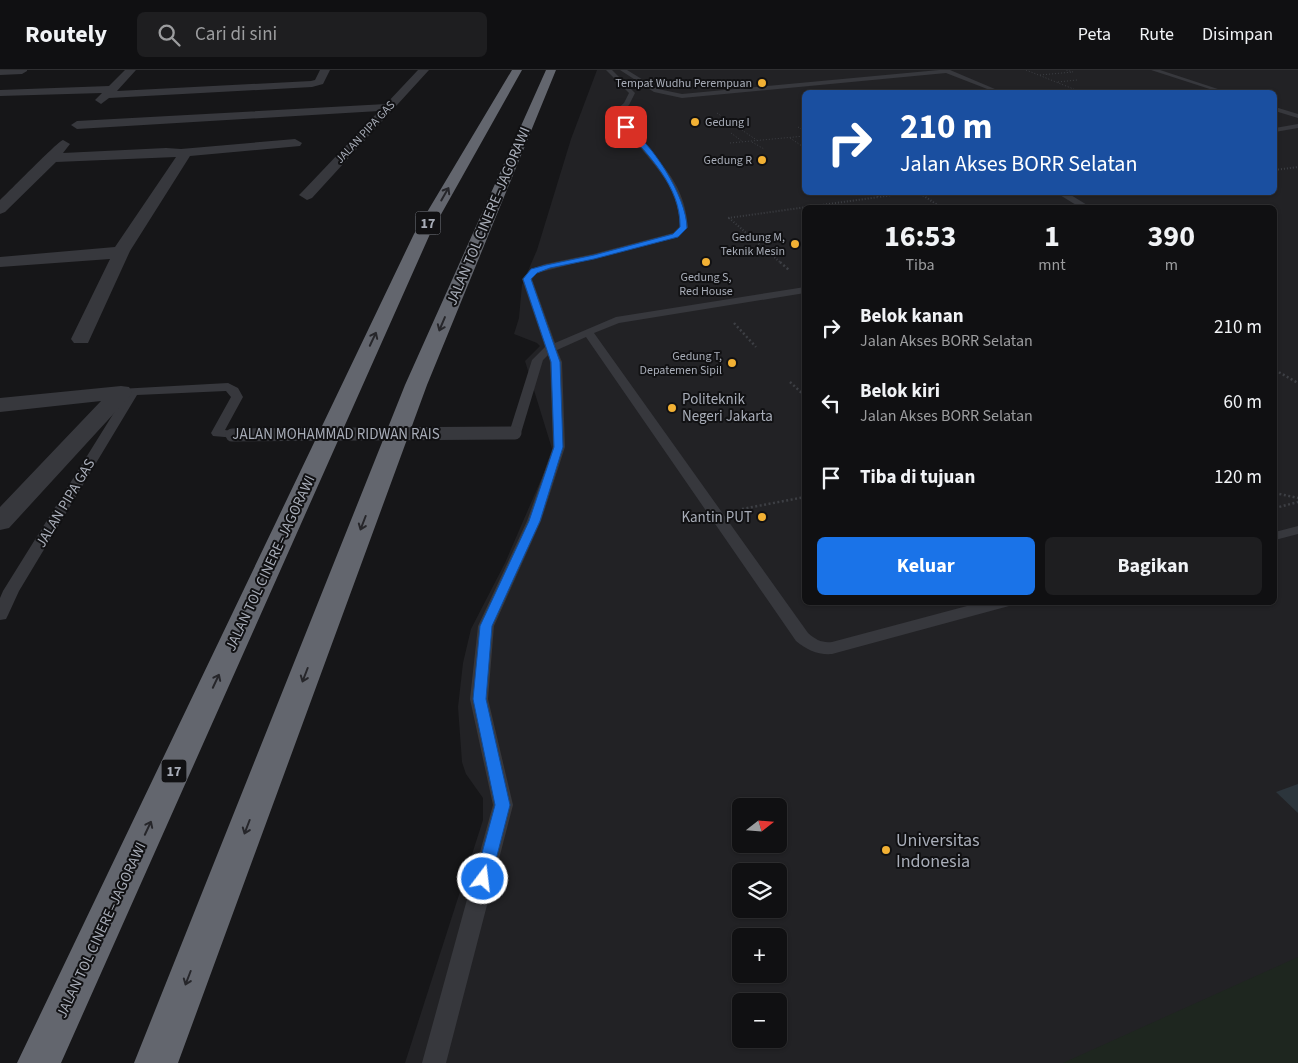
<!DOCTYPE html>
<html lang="id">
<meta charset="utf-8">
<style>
:root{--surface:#101012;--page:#1e1e20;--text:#f1f3f6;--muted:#9c9d9f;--line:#303032;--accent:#1a73e8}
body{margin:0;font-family:"Source Sans 3",sans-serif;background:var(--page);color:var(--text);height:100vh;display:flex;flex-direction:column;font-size:19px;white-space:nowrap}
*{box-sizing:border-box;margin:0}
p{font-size:16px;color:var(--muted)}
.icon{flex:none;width:28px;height:28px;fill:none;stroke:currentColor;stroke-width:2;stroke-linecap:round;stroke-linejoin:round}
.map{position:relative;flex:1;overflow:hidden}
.side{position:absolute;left:802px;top:135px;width:475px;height:400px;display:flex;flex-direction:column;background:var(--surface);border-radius:8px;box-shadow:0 1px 4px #0004,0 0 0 1px var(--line)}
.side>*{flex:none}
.hud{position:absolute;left:802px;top:20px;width:475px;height:105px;border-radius:8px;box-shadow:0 1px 4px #0004,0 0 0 1px var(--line);background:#1a4fa0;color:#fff;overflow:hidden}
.needle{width:32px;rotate:73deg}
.controls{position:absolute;left:732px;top:728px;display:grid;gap:10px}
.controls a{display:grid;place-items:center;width:55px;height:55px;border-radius:8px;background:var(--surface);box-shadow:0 1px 4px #0004,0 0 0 1px var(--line);font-size:25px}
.pin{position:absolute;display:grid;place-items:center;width:42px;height:42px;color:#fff;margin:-21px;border-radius:10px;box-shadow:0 2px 8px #0006}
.me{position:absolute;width:55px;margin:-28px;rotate:15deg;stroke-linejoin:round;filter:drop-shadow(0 0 4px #0008)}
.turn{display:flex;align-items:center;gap:18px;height:105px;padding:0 15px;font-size:22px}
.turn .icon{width:65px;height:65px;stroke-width:2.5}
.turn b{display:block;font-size:35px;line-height:42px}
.eta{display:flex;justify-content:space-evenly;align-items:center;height:85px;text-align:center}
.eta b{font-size:30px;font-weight:700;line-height:35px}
.action{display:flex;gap:10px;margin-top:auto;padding:10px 15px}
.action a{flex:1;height:58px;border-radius:8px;background:var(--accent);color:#fff;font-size:20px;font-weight:700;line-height:58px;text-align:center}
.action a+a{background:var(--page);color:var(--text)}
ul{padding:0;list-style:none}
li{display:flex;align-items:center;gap:15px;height:75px;padding:0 15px}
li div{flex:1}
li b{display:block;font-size:19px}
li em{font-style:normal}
header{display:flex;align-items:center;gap:30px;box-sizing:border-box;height:70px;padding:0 25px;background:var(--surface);border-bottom:1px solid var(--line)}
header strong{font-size:24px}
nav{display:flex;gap:28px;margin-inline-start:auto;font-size:18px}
.search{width:350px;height:45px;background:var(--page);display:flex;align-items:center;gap:12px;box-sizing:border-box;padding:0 18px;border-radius:8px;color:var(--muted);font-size:19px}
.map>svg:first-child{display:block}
</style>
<header>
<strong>Routely</strong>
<div class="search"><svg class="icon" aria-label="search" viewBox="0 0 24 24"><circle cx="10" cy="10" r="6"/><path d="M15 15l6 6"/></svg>Cari di sini</div>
<nav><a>Peta</a><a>Rute</a><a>Disimpan</a></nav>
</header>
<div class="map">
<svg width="1298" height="993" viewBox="0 0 1298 993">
<rect width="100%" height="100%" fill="#161618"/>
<!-- built -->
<path fill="#222225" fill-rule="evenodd" d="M597 0H1298V993H405L483 750V728L466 704 462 692 458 637 463 593 471 559 505 493 553 382 525 291 540 276 537 273 514 264 519 248 522 215 537 180 571 69ZM805 22H1275V122H805ZM805 138H1275V532H805ZM741 736H779V774H741ZM741 801H779V839H741ZM741 866H779V904H741ZM741 931H779V969H741Z"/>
<!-- green -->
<path fill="#1e261f" d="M1298 887V993H1063Z"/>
<!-- water -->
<path fill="#2c353c" d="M1298 714V743L1276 722Z"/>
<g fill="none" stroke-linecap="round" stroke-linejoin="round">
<!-- path-far2 -->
<g stroke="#3d3f44" stroke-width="1" stroke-dasharray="1 2" stroke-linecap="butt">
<path d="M1026 0 1081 22"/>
<path d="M1040 5 1073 2 1066 0"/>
<path d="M1058 12 1077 10"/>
<path d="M1139 21 1142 22"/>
<path d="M1247 21 1252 22"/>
<path d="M717 43 758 71"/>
<path d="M798 57 805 61"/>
<path d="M731 63 743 72"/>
<path d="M790 68 805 78"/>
<path d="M752 72 764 79"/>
<path d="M730 73 805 66"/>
</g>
<!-- path-far1 -->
<g stroke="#3d3f44" stroke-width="2" stroke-dasharray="1 2" stroke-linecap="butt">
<path d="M1275 100 1298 97"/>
<path d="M873 122 879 127 912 122"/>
<path d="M918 122 942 138"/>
<path d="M728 148 879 127"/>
<path d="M729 148 781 193"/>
</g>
<!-- path -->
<g stroke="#3d3f44" stroke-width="2.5" stroke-dasharray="2 2.5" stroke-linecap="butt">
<path d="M780 192 790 201"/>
<path d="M734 253 756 277"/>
<path d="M1275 300 1298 313"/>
<path d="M790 312 805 326"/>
<path d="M1275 423 1298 428"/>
<path d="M1275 438 1298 432"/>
<path d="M742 439 805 427"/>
</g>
<!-- lane -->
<g fill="#37383d" fill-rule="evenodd">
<path d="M606 0H612L635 23 629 35 622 41C644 85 684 100 688 157L679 167 537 203 532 209 555 273 616 247 805 217V223L619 253 594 263 808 563C816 570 822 573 832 572L982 532H1011L1009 536 832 584C818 585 807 580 796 571L586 267 557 280 562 292 565 377 541 451 494 556 488 629 513 735 446 993H422L493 735 470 629 478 556 527 451 553 377 550 292 548 285 543 290 521 363 515 367 509 363 532 290 545 277 522 209 531 199 545 194 593 184 673 163 680 156C677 102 636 84 615 41L624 33 629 23Z"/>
<path d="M620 0H627L658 19 682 24 939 0H950L1002 22H995L946 3 682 28 654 22Z"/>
<path d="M1151 0H1160L1227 22H1219Z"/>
<path d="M1275 37 1298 44V48L1275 41Z"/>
<path d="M1298 54V58L1275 62V58Z"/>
<path d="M1055 122H1066L1092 138H1081Z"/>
<path d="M228 313 238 318 243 327 225 360 236 362 238 365 236 368 213 366 211 363 231 327 226 321 137 325 19 521 8 545 6 549 0 550V528L3 521 125 325H119V319Z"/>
<path d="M1298 456V464L1275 470V462Z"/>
</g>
<!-- street -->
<g fill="#37383d" fill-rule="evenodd">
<path d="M0 0H27V1L22 4 0 5Z"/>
<path d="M125 0H136L117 21 311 11 315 10 320 0H330L323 14 312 17 109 28 101 34 95 30 102 23 0 26V20L109 16Z"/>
<path d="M418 0H429L312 128 307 130 299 125 302 122 379 41 77 59 71 55 77 51 386 34Z"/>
<path d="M295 69 302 73 300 76 190 86 130 181 88 273H74L71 269 110 189 0 197V187L115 177 176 87 56 92 5 142 0 144V130C9 122 58 71 63 70L70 74 63 83 166 78 181 79Z"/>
<path d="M121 316 129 317 132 322 129 327 9 458 0 460V437L101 331 0 342V328Z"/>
</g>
<!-- highway -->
<g fill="#63666e" fill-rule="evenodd">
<path d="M512 0H522L430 164 61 993H17L414 164Z"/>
<path d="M546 0H556L427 315 178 993H134L405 315Z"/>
</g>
<!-- lane-bridge -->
<path stroke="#37383d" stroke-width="13" d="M232 365 515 363"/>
</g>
<!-- one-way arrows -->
<defs><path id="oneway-shaft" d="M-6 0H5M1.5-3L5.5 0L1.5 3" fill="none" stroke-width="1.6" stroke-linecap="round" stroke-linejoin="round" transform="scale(1.25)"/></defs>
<g stroke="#26262a">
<use href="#oneway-shaft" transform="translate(445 124) rotate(-60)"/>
<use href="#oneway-shaft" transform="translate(442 254) rotate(113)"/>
<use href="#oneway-shaft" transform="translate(373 269) rotate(-65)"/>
<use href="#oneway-shaft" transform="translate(363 453) rotate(111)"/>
<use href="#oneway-shaft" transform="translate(305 605) rotate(111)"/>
<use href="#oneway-shaft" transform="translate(216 611) rotate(-65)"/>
<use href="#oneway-shaft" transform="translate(247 757) rotate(111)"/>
<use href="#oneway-shaft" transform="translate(148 758) rotate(-65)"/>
<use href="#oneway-shaft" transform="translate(188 908) rotate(111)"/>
</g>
<!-- route -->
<path fill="#1a73e8" stroke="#114b97" d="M626 56C651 71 687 127 687 158L678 167 594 189 550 198 537 203 531 209 560 292 563 377 540 451 492 556 486 629 510 735 491 809 488 813 483 815 477 813 475 809 495 735 473 629 480 556 529 451 554 377 551 292 523 209 531 199 546 195 594 185 673 164 680 157C681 117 649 86 624 58Z"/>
<!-- markers -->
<g fill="#f2b134" stroke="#111113" stroke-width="2">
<circle cx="762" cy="13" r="5"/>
<circle cx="695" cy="52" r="5"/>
<circle cx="762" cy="90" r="5"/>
<circle cx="795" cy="174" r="5"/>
<circle cx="706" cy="192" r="5"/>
<circle cx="732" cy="293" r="5"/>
<circle cx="672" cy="338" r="5"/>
<circle cx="762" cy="447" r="5"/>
<circle cx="886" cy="780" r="5"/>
</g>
<g text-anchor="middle" stroke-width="4" stroke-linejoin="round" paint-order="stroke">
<!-- far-poi labels -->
<g font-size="12" fill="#a8adb8" stroke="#111113" text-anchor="end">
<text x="752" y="17">Tempat Wudhu Perempuan</text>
<text x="705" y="56" text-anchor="start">Gedung I</text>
<text x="752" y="94">Gedung R</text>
<text x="785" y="171">Gedung M,<tspan x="785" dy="14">Teknik Mesin</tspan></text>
<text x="706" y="211" text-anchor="middle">Gedung S,<tspan x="706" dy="14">Red House</tspan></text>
<text x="722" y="290">Gedung T,<tspan x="722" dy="14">Depatemen Sipil</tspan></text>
</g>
<!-- far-street labels -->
<g font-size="12" fill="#a8adb8" stroke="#111113">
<text transform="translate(365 62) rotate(-47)" y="4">JALAN PIPA GAS</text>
</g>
<!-- shield labels -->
<g fill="#111113" stroke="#7b7e86" stroke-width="1">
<rect x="415.5" y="141.5" width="25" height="23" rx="4"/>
<rect x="161.5" y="689.5" width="25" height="23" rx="4"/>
</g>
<g font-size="14" font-weight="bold" fill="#a8adb8">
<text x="428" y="158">17</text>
<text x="174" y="706">17</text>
</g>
<!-- street labels -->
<g font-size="15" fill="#a8adb8" stroke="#111113">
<text transform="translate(488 146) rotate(-67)" y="5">JALAN TOL CINERE–JAGORAWI</text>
<text x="336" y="369">JALAN MOHAMMAD RIDWAN RAIS</text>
<text transform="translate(65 433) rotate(-59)" y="5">JALAN PIPA GAS</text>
<text transform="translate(270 493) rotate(-65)" y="5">JALAN TOL CINERE–JAGORAWI</text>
<text transform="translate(101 860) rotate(-65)" y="5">JALAN TOL CINERE–JAGORAWI</text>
</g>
<!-- poi labels -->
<g font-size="15" fill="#a8adb8" stroke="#111113" text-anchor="start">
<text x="682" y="334">Politeknik<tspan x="682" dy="17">Negeri Jakarta</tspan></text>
<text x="752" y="452" text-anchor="end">Kantin PUT</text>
</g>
<!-- near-poi labels -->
<g font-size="18" fill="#a8adb8" stroke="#111113" text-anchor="start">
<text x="896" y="776">Universitas<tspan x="896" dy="21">Indonesia</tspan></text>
</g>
</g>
</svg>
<div class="controls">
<a><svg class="needle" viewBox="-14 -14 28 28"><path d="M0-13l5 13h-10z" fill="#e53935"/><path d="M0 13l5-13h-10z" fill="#9c9d9f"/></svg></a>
<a><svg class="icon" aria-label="layers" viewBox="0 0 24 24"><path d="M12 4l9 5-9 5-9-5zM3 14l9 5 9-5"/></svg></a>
<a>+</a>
<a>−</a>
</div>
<div class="pin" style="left:626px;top:57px;background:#d93025"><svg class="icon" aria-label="arrive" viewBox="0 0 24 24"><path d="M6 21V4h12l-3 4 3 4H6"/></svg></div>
<svg class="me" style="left:483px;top:809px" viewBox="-20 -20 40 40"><circle r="17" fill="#1a73e8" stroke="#fff" stroke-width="3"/><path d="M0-11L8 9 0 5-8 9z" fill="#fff"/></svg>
<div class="hud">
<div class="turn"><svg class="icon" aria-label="right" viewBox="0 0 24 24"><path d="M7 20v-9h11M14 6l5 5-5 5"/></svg><div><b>210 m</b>Jalan Akses BORR Selatan</div></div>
</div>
<section class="side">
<div class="eta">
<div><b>16:53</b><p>Tiba</p></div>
<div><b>1</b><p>mnt</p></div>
<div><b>390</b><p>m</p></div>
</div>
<ul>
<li><svg class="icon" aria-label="right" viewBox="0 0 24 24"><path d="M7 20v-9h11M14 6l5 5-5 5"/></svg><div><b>Belok kanan</b><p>Jalan Akses BORR Selatan</p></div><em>210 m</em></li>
<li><svg class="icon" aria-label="left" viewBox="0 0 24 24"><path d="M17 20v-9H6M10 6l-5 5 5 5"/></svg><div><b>Belok kiri</b><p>Jalan Akses BORR Selatan</p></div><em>60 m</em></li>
<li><svg class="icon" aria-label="arrive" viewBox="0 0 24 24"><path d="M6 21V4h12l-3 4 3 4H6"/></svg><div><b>Tiba di tujuan</b></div><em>120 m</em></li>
</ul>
<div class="action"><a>Keluar</a><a>Bagikan</a></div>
</section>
</div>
